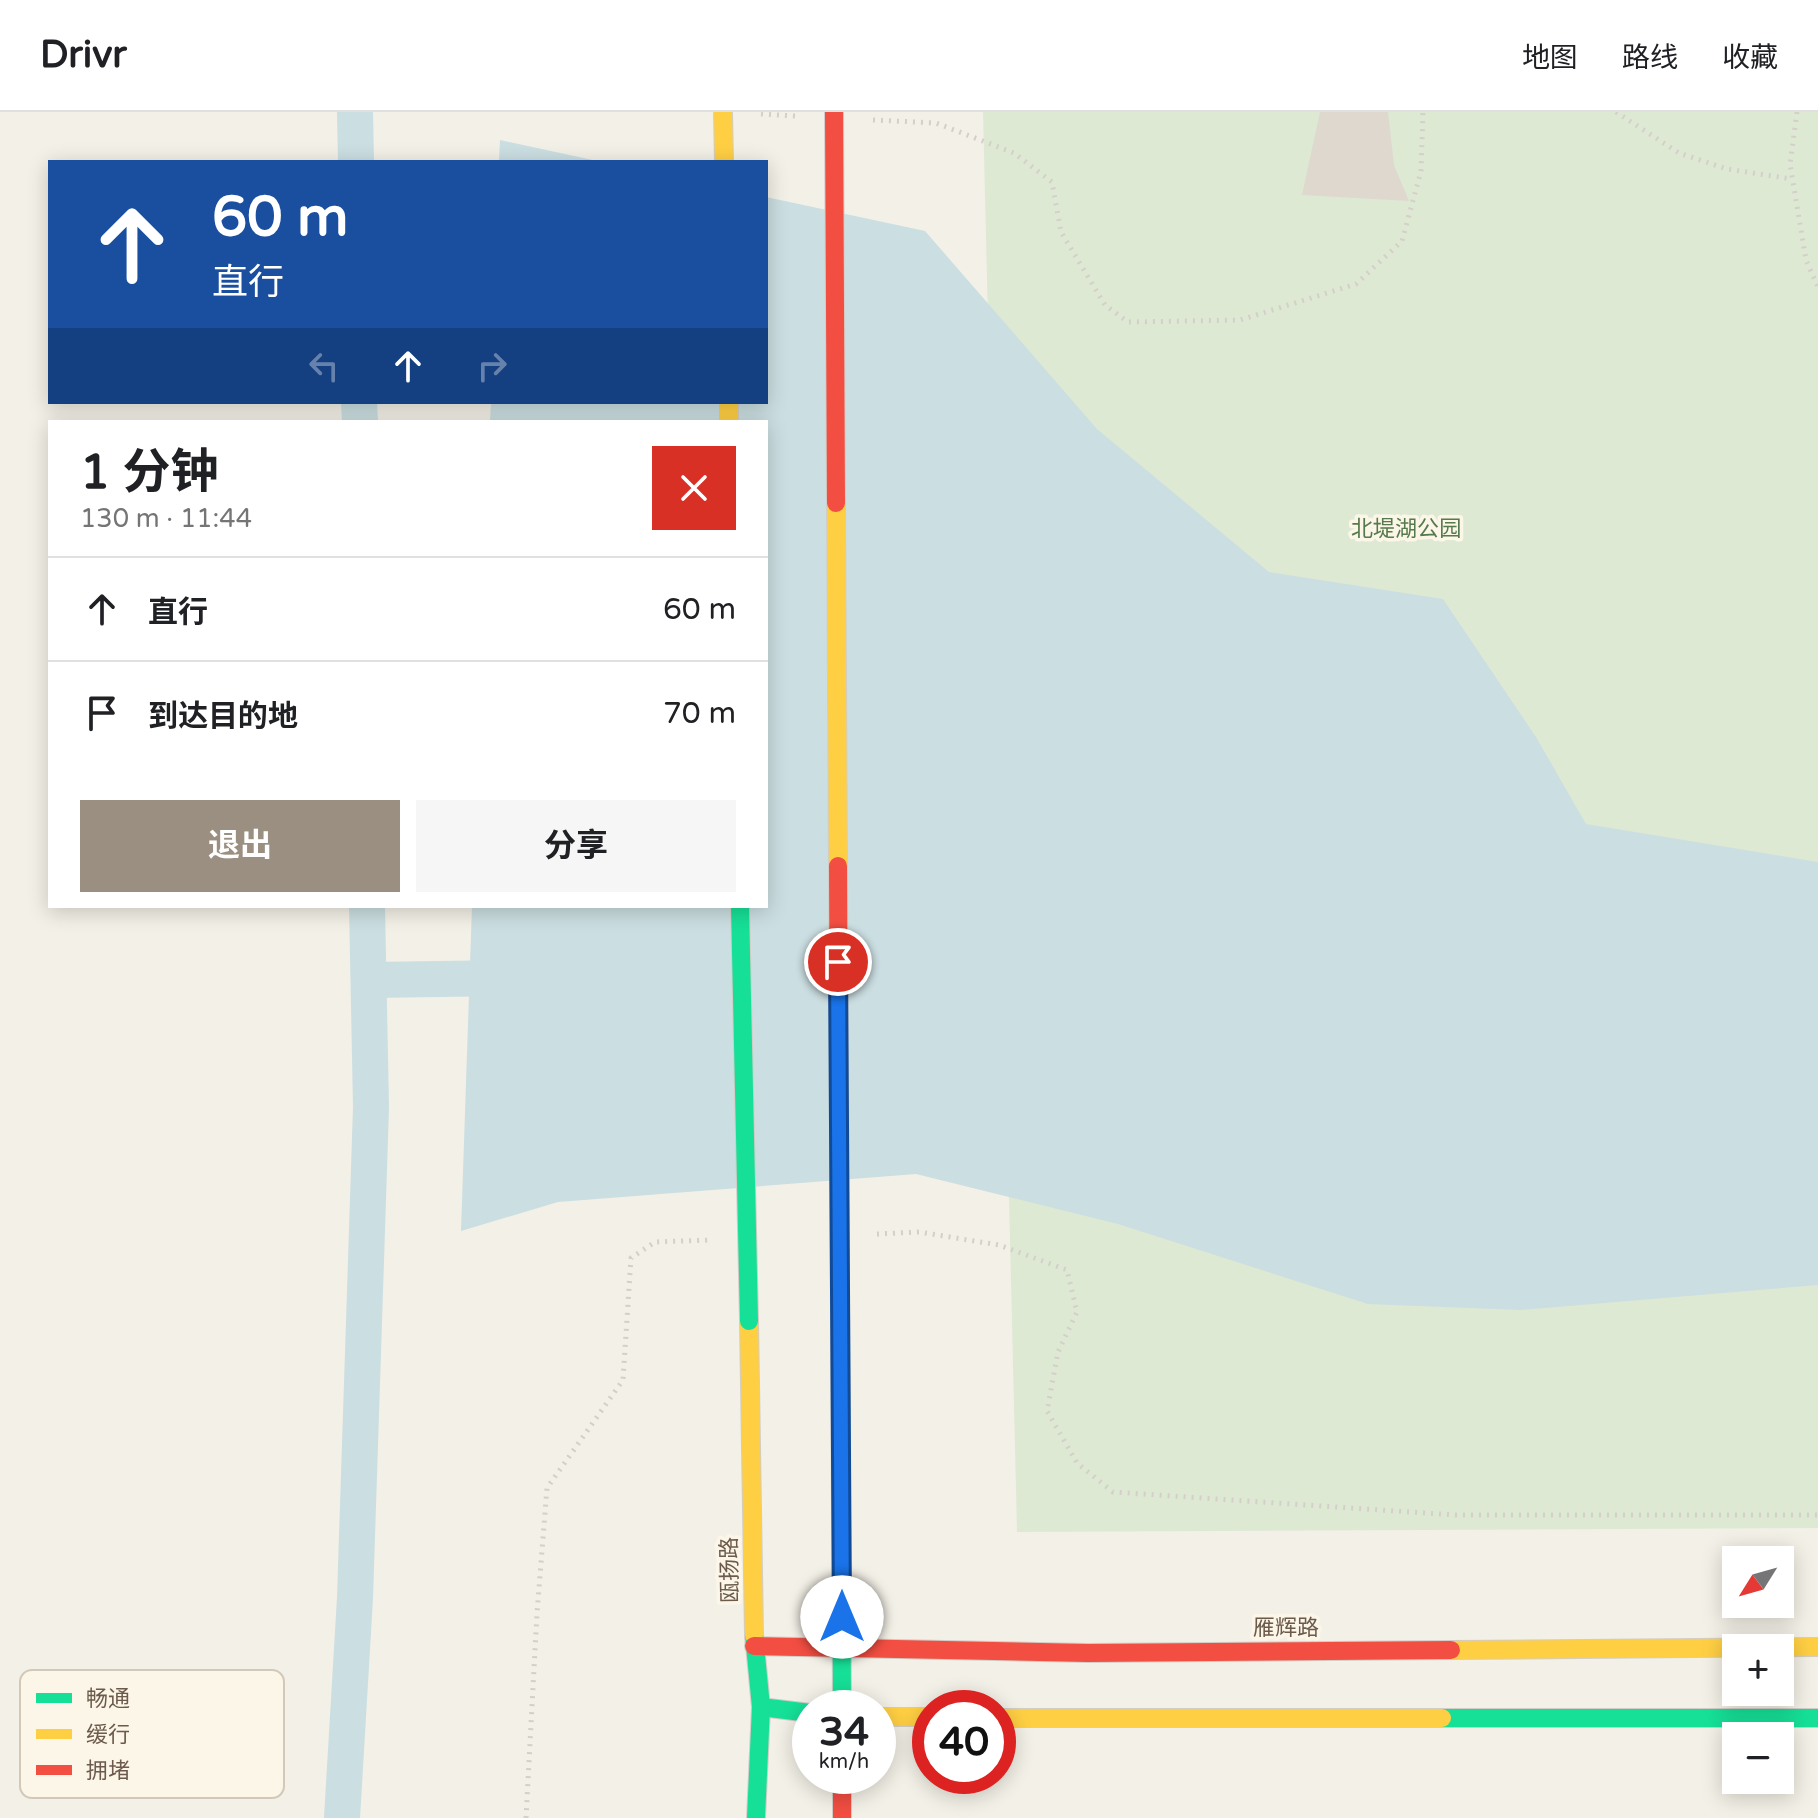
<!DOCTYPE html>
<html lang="zh">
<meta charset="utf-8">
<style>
:root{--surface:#fff;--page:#f6f6f6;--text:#202124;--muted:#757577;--line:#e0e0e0;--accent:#9b8f82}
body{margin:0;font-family:"Varela Round","Noto Sans SC",sans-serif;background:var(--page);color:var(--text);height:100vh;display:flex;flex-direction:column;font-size:30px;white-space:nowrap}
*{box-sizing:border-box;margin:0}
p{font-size:26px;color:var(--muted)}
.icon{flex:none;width:44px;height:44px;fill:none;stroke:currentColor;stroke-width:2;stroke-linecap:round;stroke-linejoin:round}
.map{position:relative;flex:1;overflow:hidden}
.sheet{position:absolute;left:48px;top:308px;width:720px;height:488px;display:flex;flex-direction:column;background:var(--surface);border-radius:0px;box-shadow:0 4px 20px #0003}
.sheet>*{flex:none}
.guide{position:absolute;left:48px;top:48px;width:720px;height:244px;border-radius:0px;box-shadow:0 4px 20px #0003;background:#1a4fa0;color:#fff;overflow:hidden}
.needle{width:52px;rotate:233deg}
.controls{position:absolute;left:1722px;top:1434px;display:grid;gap:16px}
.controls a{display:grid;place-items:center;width:72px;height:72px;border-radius:0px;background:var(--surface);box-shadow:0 4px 20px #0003;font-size:40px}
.speed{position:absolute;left:792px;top:1578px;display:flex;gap:16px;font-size:40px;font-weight:700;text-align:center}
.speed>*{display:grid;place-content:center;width:104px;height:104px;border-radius:50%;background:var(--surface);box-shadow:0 4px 20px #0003;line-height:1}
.speed small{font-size:20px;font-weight:400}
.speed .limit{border:12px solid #d22;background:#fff;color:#111}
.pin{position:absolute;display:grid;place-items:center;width:68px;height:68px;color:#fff;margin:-34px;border:4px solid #fff;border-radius:50%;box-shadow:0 2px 8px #0007}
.me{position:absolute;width:88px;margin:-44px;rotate:0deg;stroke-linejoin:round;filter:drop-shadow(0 0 6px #0008)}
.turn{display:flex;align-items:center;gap:28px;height:168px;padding:0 32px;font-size:36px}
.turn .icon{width:104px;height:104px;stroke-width:2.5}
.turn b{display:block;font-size:56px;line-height:68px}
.lanes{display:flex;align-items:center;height:76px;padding:0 32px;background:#0003;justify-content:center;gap:40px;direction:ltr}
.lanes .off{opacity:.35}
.round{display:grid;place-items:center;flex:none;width:84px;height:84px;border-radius:0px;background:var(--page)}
.summary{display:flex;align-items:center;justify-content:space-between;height:136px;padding:0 32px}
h1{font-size:48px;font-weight:700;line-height:60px}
.cta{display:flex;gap:16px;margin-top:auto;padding:16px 32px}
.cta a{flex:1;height:92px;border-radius:0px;background:var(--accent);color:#fff;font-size:32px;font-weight:700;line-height:92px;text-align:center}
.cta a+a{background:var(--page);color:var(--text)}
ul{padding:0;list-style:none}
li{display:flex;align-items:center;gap:24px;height:104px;padding:0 32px;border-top:2px solid var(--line)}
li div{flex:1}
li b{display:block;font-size:30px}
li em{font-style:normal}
header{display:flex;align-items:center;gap:48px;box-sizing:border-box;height:112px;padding:0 40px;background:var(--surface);border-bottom:2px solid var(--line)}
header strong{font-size:38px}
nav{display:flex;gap:44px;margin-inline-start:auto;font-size:28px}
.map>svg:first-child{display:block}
</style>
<header>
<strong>Drivr</strong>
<nav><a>地图</a><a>路线</a><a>收藏</a></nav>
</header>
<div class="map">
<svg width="1818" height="1706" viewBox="0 0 1818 1706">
<rect width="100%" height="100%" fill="#f3f0e7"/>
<!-- green -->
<path fill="#dee9d3" d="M983 0H1818V1416L1017 1420Z"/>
<!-- water -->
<g fill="#cbdee1">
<path d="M500 28 602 50H499Z"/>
<path d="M766 85 925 119 1097 317 1269 460 1443 487 1536 625 1586 712 1818 750V1173L1521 1198 1368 1192 1118 1112 916 1062 558 1090 461 1119 472 794H766V310H490L491 290H766Z"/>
</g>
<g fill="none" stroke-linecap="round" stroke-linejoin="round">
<!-- canal -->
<g stroke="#cbdee1" stroke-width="36">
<path d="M355 0 356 50"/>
<path d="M359 290 360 310"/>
<path d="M369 868 519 866"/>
<path d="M342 1706 355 1486 371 995 367 794"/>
</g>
</g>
<!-- building -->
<path fill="#ded8cf" d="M1320 0H1388L1394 53 1409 89 1302 83Z"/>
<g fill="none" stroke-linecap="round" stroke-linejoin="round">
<!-- fast casing -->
<g stroke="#d3cdc6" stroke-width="20">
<g id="fast">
<path d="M840 1196 842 1596"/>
<path d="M754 1523 761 1595 756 1706"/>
<path d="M761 1595 810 1601"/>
<path d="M1442 1606H1818"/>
</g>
</g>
<!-- slow casing -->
<g stroke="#d3cdc6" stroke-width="20">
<g id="slow">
<path d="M729 290V310"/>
<path d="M749 1209 754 1523"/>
<path d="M1451 1538 1818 1535"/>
<path d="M878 1605H930"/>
<path d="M998 1606H1442"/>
</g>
</g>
<!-- jam casing -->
<g stroke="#d3cdc6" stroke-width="20">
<g id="jam">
<path d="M754 1534 1088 1541 1451 1538"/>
<path d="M842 1664V1706"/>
</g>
</g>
<!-- path -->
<g stroke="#d4cfca" stroke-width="5" stroke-dasharray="2 6" stroke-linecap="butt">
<path d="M1616 0 1679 41 1727 57 1792 67"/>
<path d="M1797 0 1790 52 1806 148 1818 175"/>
<path d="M761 2 795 4"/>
<path d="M873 8 936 11 1014 41 1052 70 1061 120 1105 193 1128 210 1240 208 1356 172 1402 129 1421 59 1423 0"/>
<path d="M877 1122 919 1120 999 1133 1067 1158 1077 1200 1058 1240 1047 1299 1077 1351 1113 1380 1455 1403H1818"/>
<path d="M526 1706 537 1501 547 1376 623 1268 631 1146 655 1130 711 1128"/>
</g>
<!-- fast -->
<use href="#fast" stroke="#16e098" stroke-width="18"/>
<!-- slow -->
<use href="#slow" stroke="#ffcf43" stroke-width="18"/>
<!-- jam -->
<use href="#jam" stroke="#f24e42" stroke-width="18"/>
<!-- fast-bridge casing -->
<g stroke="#d3cdc6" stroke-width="20" stroke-linecap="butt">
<path id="fast-bridge" d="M740 794 749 1209"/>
</g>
<!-- slow-bridge casing -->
<g stroke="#d3cdc6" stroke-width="20" stroke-linecap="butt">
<g id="slow-bridge">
<path d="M723 0 724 50"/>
<path d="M836 391 838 754"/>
</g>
</g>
<!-- jam-bridge casing -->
<g stroke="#d3cdc6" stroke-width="20" stroke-linecap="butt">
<g id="jam-bridge">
<path d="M834 0 836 391"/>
<path d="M838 754 840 1196"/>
</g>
</g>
<!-- fast-bridge -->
<use href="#fast-bridge" stroke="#16e098" stroke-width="18"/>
<!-- slow-bridge -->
<use href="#slow-bridge" stroke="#ffcf43" stroke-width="18"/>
<!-- jam-bridge -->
<use href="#jam-bridge" stroke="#f24e42" stroke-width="18"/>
</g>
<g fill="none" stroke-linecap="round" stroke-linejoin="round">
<!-- route casing -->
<g stroke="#114b97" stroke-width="20">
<path id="route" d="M838 850 842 1505"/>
</g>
<!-- route -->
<use href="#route" stroke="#1a73e8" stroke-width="14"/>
</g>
<g text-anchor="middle" stroke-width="7" stroke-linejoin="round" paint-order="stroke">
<!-- park labels -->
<g font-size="22" fill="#557b4c" stroke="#fcf6e8">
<text x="1406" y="424">北堤湖公园</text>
</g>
<!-- street labels -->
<g font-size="22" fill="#6c5b4c" stroke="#fcf6e8">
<text transform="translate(729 1458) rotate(-91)" y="8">瓯扬路</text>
<text x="1286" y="1523">雁辉路</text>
</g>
</g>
<!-- legend -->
<rect x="20" y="1558" width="264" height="128" rx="12" fill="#fcf6e8" stroke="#d1c8b9" stroke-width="2"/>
<rect x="36" y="1581" width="36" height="10" fill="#16e098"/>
<rect x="36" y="1617" width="36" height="10" fill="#ffcf43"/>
<rect x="36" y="1653" width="36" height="10" fill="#f24e42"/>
<g font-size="22" fill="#6c5b4c">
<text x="86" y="1594">畅通</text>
<text x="86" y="1630">缓行</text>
<text x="86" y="1666">拥堵</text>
</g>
</svg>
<div class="controls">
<a><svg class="needle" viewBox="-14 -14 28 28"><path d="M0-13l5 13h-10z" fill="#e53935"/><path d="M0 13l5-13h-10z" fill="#757577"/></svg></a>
<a>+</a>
<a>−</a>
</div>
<div class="speed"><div>34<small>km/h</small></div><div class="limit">40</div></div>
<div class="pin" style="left:838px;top:850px;background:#d93025"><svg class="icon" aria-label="arrive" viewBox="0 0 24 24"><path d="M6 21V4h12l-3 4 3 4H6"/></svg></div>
<svg class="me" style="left:842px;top:1505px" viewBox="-20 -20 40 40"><circle r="19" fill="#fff"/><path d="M0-13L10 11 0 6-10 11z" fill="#1a73e8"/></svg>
<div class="guide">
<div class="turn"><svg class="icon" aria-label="ahead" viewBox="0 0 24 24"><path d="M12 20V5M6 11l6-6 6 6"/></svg><div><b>60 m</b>直行</div></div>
<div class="lanes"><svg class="icon off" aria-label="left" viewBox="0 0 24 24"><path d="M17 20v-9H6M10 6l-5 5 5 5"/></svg><svg class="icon" aria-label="ahead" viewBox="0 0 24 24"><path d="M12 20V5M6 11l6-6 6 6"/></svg><svg class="icon off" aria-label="right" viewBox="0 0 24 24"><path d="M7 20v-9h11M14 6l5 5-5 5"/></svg></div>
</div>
<section class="sheet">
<div class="summary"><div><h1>1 分钟</h1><p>130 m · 11:44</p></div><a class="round" style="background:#d93025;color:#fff"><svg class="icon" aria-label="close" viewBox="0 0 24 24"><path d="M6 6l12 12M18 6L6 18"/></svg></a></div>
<ul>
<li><svg class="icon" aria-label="ahead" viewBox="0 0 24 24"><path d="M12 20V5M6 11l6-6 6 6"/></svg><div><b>直行</b></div><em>60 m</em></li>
<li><svg class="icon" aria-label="arrive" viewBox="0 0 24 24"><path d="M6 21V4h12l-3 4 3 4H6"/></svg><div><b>到达目的地</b></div><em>70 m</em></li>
</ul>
<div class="cta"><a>退出</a><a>分享</a></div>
</section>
</div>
